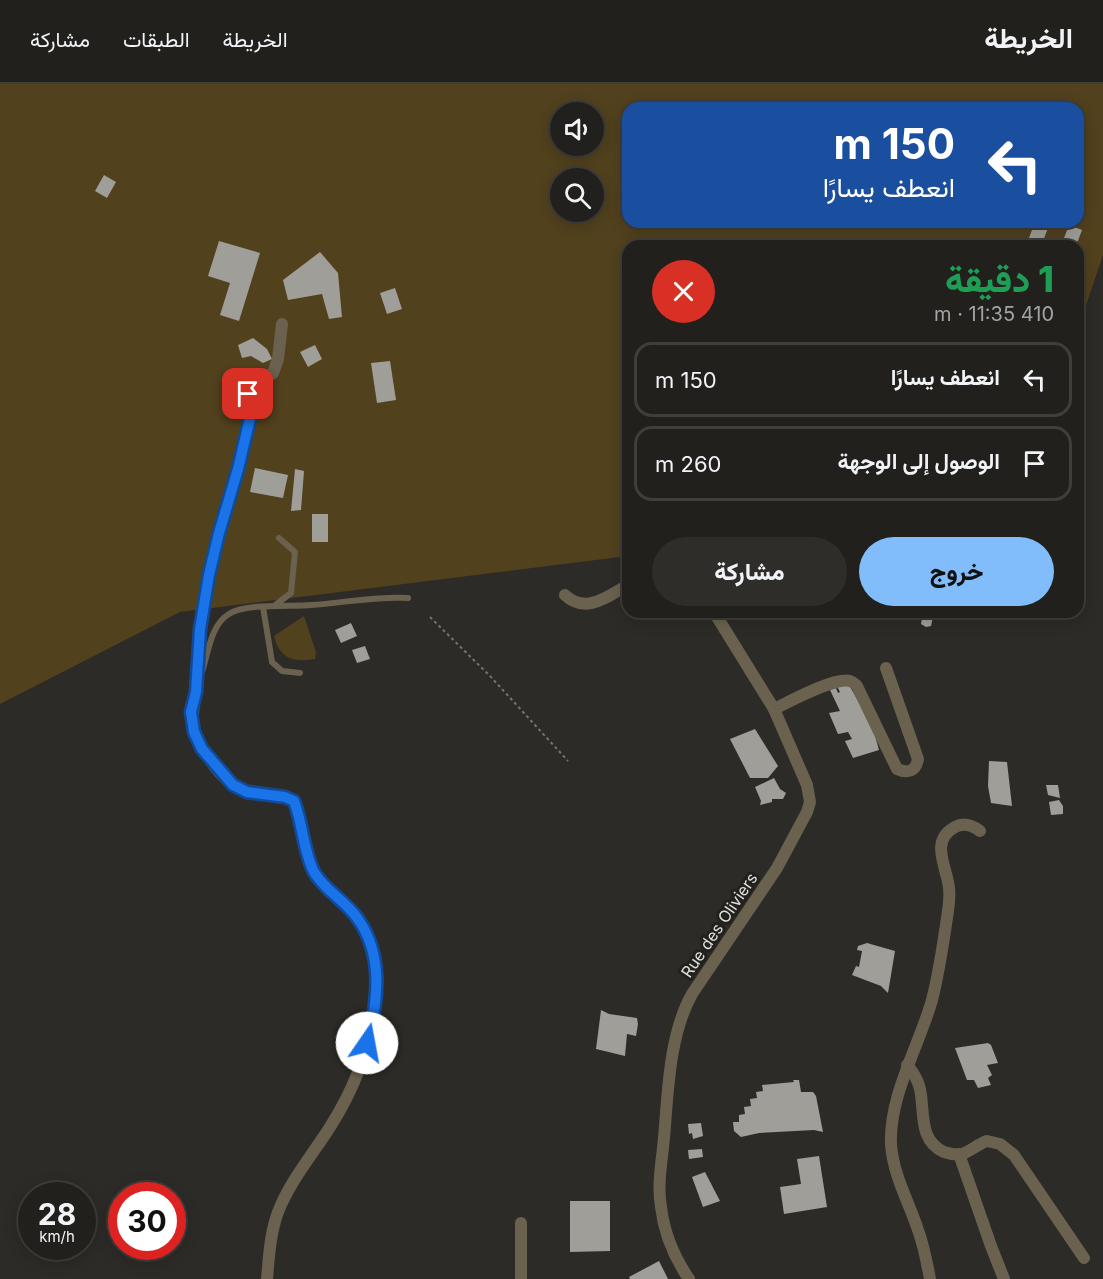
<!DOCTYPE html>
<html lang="ar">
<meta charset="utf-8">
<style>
:root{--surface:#22201d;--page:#2e2d2a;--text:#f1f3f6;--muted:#a2a3a4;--line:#3f3e3b;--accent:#80bdfa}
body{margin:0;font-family:Inter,Vazirmatn,sans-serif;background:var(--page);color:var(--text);direction:rtl;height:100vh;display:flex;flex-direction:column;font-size:22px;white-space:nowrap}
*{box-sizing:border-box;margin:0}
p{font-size:20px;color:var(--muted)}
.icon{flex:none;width:33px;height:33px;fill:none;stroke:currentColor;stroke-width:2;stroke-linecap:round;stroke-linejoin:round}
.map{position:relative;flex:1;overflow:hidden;direction:ltr}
.drawer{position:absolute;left:622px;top:156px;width:462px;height:378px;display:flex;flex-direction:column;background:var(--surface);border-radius:18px;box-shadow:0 3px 15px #0003,0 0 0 2px var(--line);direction:rtl}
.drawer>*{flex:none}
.hud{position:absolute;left:622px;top:18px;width:462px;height:126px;border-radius:18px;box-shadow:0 3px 15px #0003,0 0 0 2px var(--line);direction:rtl;background:#1a4fa0;color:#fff;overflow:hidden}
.fabs{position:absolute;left:550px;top:18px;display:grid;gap:12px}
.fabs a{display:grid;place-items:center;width:54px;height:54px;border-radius:50%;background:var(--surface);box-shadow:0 3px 15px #0003,0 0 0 2px var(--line);font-size:30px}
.speed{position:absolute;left:18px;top:1098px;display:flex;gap:12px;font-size:30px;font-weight:700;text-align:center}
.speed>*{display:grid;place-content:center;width:78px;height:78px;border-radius:50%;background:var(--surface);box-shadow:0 3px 15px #0003,0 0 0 2px var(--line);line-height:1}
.speed small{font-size:15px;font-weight:400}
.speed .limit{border:9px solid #d22;background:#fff;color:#111}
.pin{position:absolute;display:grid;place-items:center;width:51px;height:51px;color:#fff;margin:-26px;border-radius:12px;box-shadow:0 3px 9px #0006}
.me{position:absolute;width:66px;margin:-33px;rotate:12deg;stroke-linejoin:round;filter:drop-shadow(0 0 4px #0008)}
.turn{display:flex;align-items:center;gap:21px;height:126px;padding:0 30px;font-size:27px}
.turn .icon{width:78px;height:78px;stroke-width:2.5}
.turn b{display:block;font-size:42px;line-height:51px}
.round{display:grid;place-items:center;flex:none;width:63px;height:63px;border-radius:32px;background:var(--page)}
.summary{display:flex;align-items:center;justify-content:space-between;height:102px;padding:0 30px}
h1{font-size:36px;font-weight:800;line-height:45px;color:#1e9e55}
.action{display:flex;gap:12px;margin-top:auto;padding:12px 30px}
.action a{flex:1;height:69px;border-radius:36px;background:var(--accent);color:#111;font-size:24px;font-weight:800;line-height:69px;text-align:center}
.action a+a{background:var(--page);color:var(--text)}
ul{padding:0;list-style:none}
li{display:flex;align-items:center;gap:18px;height:75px;margin:0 12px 9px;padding:0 18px;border:3px solid var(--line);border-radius:18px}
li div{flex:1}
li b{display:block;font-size:22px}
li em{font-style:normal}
header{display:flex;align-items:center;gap:36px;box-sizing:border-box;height:84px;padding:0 30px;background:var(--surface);border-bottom:2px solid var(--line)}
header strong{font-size:28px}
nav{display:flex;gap:33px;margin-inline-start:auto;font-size:21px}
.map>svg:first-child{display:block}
</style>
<header>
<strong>الخريطة</strong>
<nav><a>الخريطة</a><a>الطبقات</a><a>مشاركة</a></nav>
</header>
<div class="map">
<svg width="1103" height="1195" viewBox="0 0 1103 1195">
<rect width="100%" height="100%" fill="#2d2b27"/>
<!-- green -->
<g fill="#51411d" fill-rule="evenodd">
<path d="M0 0H1103V171L1079 242 1084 416H1079L1078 162H628V472L180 528 0 620ZM628 24H1078V138H628ZM561 28H594V62H561ZM561 94H594V128H561Z"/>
<path d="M304 532 316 568 315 575C294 578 280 576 274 552Z"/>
</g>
<!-- building -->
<g fill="#a09e99">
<path d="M104 91 116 98 107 114 95 107Z"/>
<path d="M1035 138 1050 139 1041 162H1026Z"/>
<path d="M1069 141 1082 146 1076 162H1061Z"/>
<path d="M219 157 260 169 239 237 220 231 230 199 208 192Z"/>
<path d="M320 168 338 189 342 233 329 235 322 210 288 216 283 196Z"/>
<path d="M395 204 402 225 387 230 380 209Z"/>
<path d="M253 254 267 265 272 275 263 279 251 272 242 274 238 261Z"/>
<path d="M315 261 322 275 308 283 300 268Z"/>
<path d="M390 277 396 316 377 319 371 279Z"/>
<path d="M255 384 288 391 283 414 250 408Z"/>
<path d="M295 385 304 387 301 426 291 427Z"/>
<rect x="312" y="430" width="16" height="28"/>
<path d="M923 528H934L931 542 926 543 921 540Z"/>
<path d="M351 539 357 552 341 559 335 546Z"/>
<path d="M365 562 370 575 357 579 352 566Z"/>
<path d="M849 601 872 641 879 666 853 674 845 657 852 655 848 648 838 650 829 629 840 627 830 606 836 604 838 609 840 608 837 602Z"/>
<path d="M755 645 778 682 768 694H750L730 655Z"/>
<path d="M989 677 1007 678 1012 722 991 719 988 702Z"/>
<path d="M774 694 780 705 786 709 783 715H772V718L760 721 761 717 755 703Z"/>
<path d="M1046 701H1058L1060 714 1048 711Z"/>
<path d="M1059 716 1063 722V730L1051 731 1049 718Z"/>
<path d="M867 859 895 867 888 909 881 902 852 891 856 882 859 883 862 867 857 866 858 862Z"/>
<path d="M601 926 609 930 637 934 638 940 636 952 627 950 625 972 596 965Z"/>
<path d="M988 959 991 961 998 979 987 981 992 991 988 994 991 1001 978 1004 974 996H967L955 964Z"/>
<path d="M793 996H799L801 1008H813L816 1012 823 1048 814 1046 759 1049 741 1053 734 1047 733 1038H739V1031L745 1030 744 1023 751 1022 750 1015 757 1014 756 1008 763 1007 762 1001 794 998Z"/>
<path d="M701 1039 703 1052 693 1055 692 1049 689 1050 688 1040Z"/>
<path d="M702 1065 703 1073 689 1075 688 1066Z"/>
<path d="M819 1072 827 1123 784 1130 780 1103 801 1100 797 1075Z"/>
<path d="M705 1088 720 1117 703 1123 692 1093Z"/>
<path d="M570 1117H610V1167L570 1168Z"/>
<path d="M659 1177 668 1195H630L629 1193Z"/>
</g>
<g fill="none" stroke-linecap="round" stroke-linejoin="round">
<!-- path -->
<path stroke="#757370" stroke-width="2" stroke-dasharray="3 3" stroke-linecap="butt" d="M430 533 490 592 568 677"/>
<!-- lane -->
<g stroke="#6a614e" stroke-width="6">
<path d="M274 522 291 509 295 468 279 454"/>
<path d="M263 523 272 578 282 587 300 589"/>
<path d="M202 588C208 570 211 540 229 530 245 519 291 523 311 521 343 519 375 512 408 514"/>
</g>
<!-- street -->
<g stroke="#6a614e" stroke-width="12">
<path d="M565 511C586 531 608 512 628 501"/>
<path d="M774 625C789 618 834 593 850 597 854 598 855 600 857 602L897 685C908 690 916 687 918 675L886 584"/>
<path d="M907 981C913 988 918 996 920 1005 925 1028 918 1056 944 1068 950 1070 956 1071 962 1070 971 1067 978 1060 987 1057L1000 1060 1014 1071 1084 1174"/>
<path d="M959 1070 991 1162 1004 1195"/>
<path d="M521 1139V1195"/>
<path d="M267 1195C269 1172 270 1150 278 1128 290 1097 313 1070 330 1043 353 1007 369 967 374 924 376 910 379 894 376 879 374 865 366 845 357 833 344 817 324 806 314 787 303 766 303 739 294 717 279 711 264 712 249 708 229 704 214 683 203 666 186 641 195 623 197 596 199 561 202 526 209 492 216 455 228 421 238 386 243 370 246 353 250 337 253 321 246 315 250 302L273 289 278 275 282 240"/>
<path d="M689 1195C674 1173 664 1149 661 1123 657 1100 662 1077 664 1054 668 1008 669 951 692 910L777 784 807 728 810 718 807 701 774 625 714 528"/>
<path d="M930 1195C927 1179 924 1162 918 1146 909 1118 893 1091 891 1060 889 1012 919 962 932 916 939 889 944 855 948 827 949 820 950 812 949 804 947 783 929 757 955 743 964 738 972 741 980 747"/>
</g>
</g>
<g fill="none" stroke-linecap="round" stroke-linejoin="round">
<!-- route casing -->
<g stroke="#114b97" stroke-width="15">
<path id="route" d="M248 310 252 326 238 385 219 449 209 491 200 545 196 608 191 628 194 648 202 665 233 701 247 708 285 713 294 717C303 740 303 767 314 788 325 807 346 817 358 835 384 872 378 918 367 959"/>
</g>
<!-- route -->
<use href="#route" stroke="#1a73e8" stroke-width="10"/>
</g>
<g text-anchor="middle" stroke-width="6" stroke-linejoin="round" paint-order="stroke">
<!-- street labels -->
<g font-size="16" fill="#e1dfdd" stroke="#23211d">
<text transform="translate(719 841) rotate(-56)" y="6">Rue des Oliviers</text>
</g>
</g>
</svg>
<div class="fabs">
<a><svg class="icon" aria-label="sound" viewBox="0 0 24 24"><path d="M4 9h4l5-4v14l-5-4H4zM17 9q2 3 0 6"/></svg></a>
<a><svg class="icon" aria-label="search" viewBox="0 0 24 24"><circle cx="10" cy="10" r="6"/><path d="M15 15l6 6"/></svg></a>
</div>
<div class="speed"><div>28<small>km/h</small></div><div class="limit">30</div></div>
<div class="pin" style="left:248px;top:310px;background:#d93025"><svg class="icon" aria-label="arrive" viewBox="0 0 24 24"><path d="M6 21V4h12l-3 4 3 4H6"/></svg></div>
<svg class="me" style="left:367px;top:959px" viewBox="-20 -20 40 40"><circle r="19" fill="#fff"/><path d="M0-13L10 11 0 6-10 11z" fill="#1a73e8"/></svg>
<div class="hud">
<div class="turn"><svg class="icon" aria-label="left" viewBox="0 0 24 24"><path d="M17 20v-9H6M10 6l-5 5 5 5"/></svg><div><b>150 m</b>انعطف يسارًا</div></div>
</div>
<section class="drawer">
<div class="summary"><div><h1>1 دقيقة</h1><p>410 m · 11:35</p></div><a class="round" style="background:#d93025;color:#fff"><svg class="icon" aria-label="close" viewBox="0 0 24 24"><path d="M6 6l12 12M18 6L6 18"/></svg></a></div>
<ul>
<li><svg class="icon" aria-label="left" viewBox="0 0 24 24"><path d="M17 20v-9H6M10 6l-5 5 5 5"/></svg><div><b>انعطف يسارًا</b></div><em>150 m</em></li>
<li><svg class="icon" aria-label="arrive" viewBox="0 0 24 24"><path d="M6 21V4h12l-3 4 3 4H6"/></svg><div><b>الوصول إلى الوجهة</b></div><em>260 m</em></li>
</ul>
<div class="action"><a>خروج</a><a>مشاركة</a></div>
</section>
</div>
